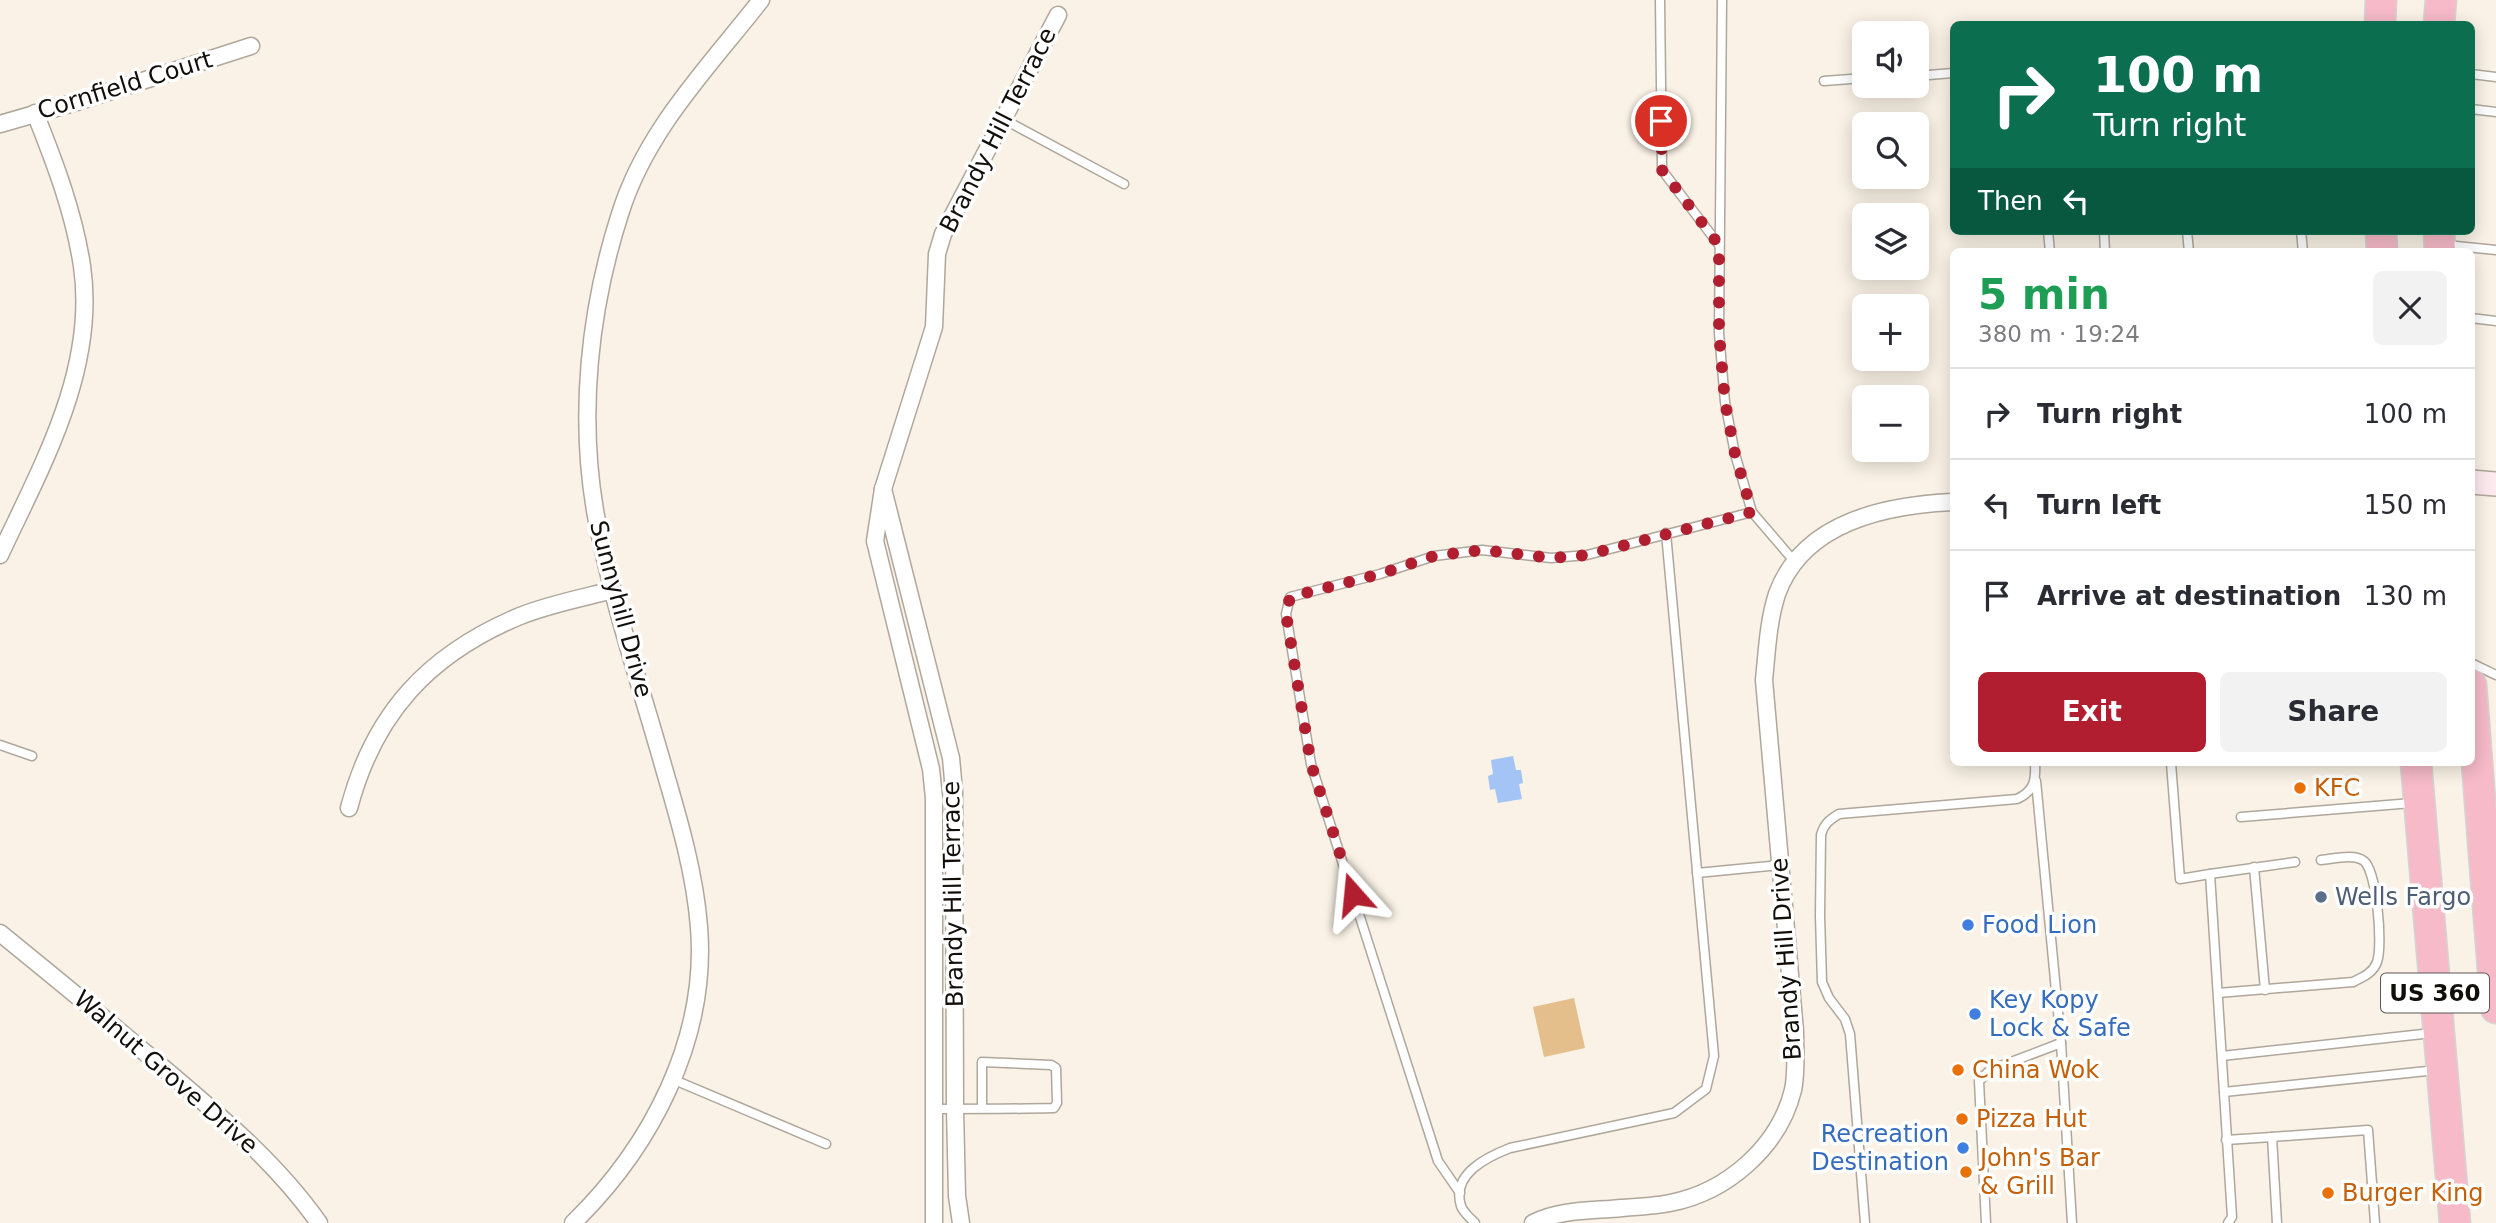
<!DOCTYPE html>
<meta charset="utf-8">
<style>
:root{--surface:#fff;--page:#f2f2f3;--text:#2b2b33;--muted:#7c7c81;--line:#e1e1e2;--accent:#b11e30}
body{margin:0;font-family:"DejaVu Sans",sans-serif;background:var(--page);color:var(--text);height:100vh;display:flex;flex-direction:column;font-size:26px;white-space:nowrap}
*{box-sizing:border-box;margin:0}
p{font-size:23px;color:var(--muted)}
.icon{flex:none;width:38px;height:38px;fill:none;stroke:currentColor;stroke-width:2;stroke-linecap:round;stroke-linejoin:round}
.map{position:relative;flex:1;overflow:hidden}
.side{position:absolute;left:1950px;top:248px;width:525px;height:518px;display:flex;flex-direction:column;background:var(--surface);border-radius:10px;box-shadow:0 4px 18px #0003}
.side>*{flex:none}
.hud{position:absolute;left:1950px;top:21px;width:525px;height:214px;border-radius:10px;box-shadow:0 4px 18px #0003;background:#0b6e4f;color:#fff;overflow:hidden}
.fabs{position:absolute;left:1852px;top:21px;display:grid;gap:14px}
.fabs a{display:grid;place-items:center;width:77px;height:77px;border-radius:10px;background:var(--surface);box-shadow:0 4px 18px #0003;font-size:35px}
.pin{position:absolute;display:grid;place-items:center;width:60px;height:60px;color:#fff;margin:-30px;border:4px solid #fff;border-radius:50%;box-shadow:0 2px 7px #0007}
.me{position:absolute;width:77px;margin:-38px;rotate:342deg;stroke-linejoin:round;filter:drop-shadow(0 0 5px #0008)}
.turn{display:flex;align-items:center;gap:24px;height:147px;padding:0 28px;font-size:32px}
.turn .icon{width:91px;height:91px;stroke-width:2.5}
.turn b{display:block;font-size:49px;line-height:60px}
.then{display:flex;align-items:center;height:66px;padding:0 28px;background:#0003;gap:14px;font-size:26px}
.round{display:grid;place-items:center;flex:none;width:74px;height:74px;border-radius:10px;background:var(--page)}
.head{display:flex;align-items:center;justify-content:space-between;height:119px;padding:0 28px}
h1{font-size:42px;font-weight:800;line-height:52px;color:#1e9e55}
.primary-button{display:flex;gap:14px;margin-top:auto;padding:14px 28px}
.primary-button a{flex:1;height:80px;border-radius:10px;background:var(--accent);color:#fff;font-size:28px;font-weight:800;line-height:80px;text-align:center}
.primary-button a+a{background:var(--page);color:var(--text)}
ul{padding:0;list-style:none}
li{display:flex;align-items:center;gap:21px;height:91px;padding:0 28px;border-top:2px solid var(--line)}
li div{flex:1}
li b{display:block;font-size:26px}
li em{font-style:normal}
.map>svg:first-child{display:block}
</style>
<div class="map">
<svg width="2496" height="1223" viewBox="0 0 2496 1223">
<rect width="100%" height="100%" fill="#faf2e6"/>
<!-- green -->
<path fill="#e4bf8c" d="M1574 998 1585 1048 1544 1057 1533 1007Z"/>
<!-- water -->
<path fill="#a3c4f4" d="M1513 756 1516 770H1521L1523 783 1519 784 1522 799 1498 803 1495 789 1490 790 1488 776 1493 774 1491 760Z"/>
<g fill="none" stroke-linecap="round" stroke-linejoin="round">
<!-- lane casing -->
<g stroke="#afa79c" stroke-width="11">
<g id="lane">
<path d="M1660 0 1662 170 1719 245"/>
<path d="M1722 0 1719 333 1725 402 1735 454 1752 512 1794 561"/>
<path d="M2471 74 2496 77"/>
<path d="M1916 76 1953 73"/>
<path d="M1824 81 1864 78"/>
<path d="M2471 109 2496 112"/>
<path d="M1003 119 1124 184"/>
<path d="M2048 231 2050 252"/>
<path d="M2104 231 2105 252"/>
<path d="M2187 231 2189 252"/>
<path d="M2301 231 2303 252"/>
<path d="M2446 245 2496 250"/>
<path d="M2471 318 2496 321"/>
<path d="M2471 663 2496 675"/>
<path d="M0 745 32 756"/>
<path d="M2171 763 2180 879 2210 874 2232 1217 2228 1223"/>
<path d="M2036 781 2061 1043 2072 1223"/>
<path d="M2241 817 2412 803"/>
<path d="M2254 867 2265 990"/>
<path d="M1697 873 1781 865"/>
<path d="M2210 874 2295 862"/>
<path d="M2218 993 2353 982C2363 977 2373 973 2377 962 2383 946 2377 872 2364 861 2354 853 2333 859 2321 860"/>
<path d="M2222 1056 2432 1033"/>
<path d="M672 1079 826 1144"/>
<path d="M2224 1092 2437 1070"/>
<path d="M934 1109C974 1109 1014 1109 1054 1108L1057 1103 1056 1068 1051 1065 982 1062V1109"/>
<path d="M2226 1140 2272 1137"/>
<path d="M1460 1193 1438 1161 1311 764 1286 614 1290 597 1380 574 1434 556 1482 550 1551 558 1587 555 1752 512"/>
<path d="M1475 1223C1470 1218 1463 1212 1461 1206 1451 1174 1487 1157 1510 1148L1674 1113 1706 1089 1714 1056 1666 533"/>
<path d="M1865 1223 1850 1034 1845 1019 1829 998 1822 982 1820 916 1821 835C1824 824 1829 820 1839 814L2017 799C2034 791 2036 781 2035 763"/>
<path d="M1986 1223 1979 1081 1990 1070 2061 1043"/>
<path d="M2277 1223 2272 1137 2368 1130 2375 1223"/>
</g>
</g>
<!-- street casing -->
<g stroke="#afa79c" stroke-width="19">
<g id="street">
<path d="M0 124 80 101 251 46"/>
<path d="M883 489 934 327 937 254 943 234 1058 15"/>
<path d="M0 555C42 465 97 369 82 266 74 213 55 163 35 113"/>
<path d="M349 808C374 713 429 654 520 616 550 604 582 598 613 590"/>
<path d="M0 933C58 980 116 1028 173 1076 226 1121 279 1166 319 1223"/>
<path d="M573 1223C651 1147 708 1039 699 927 695 875 680 823 665 772 641 687 612 602 596 516 578 417 589 310 620 214 646 130 708 68 761 0"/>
<path d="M934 1223V798L931 769 875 541 883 489 951 758 954 791 955 1109 957 1196 961 1223"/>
<path d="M1533 1223C1560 1209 1593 1211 1622 1208 1638 1207 1654 1206 1670 1203 1727 1192 1779 1147 1793 1090 1797 1072 1795 1050 1795 1031L1764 680C1767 651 1768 622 1777 594 1803 522 1886 505 1953 502"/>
</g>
</g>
<!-- secondary casing -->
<g stroke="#afa79c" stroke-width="26">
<path id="secondary" d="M2471 482 2496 484"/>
</g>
<!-- highway casing -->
<g stroke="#d4d4d3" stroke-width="33">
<g id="highway">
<path d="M2380 24 2381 0"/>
<path d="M2439 24 2441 0"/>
<path d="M2381 231 2382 252"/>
<path d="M2439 231 2440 252"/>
<path d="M2471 685 2496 1008"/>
<path d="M2416 763 2455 1223"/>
</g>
</g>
<!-- lane -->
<use href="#lane" stroke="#fff" stroke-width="8"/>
<!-- street -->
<use href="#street" stroke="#fff" stroke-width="16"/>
<!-- secondary -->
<use href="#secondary" stroke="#fceaee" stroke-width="23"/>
<!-- highway -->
<use href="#highway" stroke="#f6bac8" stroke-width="30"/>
</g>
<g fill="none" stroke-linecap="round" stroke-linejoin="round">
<!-- route -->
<path stroke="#b11e30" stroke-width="12" stroke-dasharray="0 21.6" d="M1353 894 1311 764 1286 614 1290 597 1380 574 1434 556 1482 550 1551 558 1587 555 1752 512 1735 454 1725 402 1719 333V245L1662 170 1661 121"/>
</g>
<!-- markers -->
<g fill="#e8710a" stroke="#fff" stroke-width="2.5">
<circle cx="2300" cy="788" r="7"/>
<circle cx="1958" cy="1070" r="7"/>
<circle cx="1962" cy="1119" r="7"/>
<circle cx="1966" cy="1172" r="7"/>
<circle cx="2328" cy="1193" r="7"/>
</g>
<circle fill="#5c6f8a" stroke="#fff" stroke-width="2.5" cx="2321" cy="897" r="7"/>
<g fill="#3f7fe0" stroke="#fff" stroke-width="2.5">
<circle cx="1968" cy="925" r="7"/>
<circle cx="1975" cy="1014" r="7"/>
<circle cx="1963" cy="1148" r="7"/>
</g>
<g text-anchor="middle" stroke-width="7" stroke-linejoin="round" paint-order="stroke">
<!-- shield labels -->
<rect fill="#fff" stroke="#595754" stroke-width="2" x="2381" y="973.5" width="108" height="39" rx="5"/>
<g font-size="23" font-weight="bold" fill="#120f0b">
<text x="2435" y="1001">US 360</text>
</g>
<!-- street labels -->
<g font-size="24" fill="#120f0b" stroke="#fff">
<text transform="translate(125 85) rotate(-17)" y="8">Cornfield Court</text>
<text transform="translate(998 130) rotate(-63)" y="8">Brandy Hill Terrace</text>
<text transform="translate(621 609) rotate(75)" y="8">Sunnyhill Drive</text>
<text transform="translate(953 894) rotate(-91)" y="8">Brandy Hill Terrace</text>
<text transform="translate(1786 959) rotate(-94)" y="8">Brandy Hill Drive</text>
<text transform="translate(166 1072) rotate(41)" y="8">Walnut Grove Drive</text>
</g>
<!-- food labels -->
<g font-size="24" fill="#c56008" stroke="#fff" text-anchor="start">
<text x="2314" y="796">KFC</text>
<text x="1972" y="1078">China Wok</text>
<text x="1976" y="1127">Pizza Hut</text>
<text x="1980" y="1166">John's Bar<tspan x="1980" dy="28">&amp; Grill</tspan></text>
<text x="2342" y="1201">Burger King</text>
</g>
<!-- service labels -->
<g font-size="24" fill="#4e5e75" stroke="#fff" text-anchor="start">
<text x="2335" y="905">Wells Fargo</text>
</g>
<!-- shop labels -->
<g font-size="24" fill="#366cbe" stroke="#fff" text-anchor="start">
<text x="1982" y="933">Food Lion</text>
<text x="1989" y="1008">Key Kopy<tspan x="1989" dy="28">Lock &amp; Safe</tspan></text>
<text x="1949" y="1142" text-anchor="end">Recreation<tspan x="1949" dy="28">Destination</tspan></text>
</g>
</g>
</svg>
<div class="fabs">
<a><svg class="icon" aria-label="sound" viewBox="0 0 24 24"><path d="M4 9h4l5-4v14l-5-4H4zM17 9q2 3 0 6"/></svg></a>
<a><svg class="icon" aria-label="search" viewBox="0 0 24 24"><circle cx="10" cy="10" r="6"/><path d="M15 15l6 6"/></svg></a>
<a><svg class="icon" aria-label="layers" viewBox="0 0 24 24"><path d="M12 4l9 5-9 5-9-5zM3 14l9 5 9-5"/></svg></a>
<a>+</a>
<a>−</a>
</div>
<div class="pin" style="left:1661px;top:121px;background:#d93025"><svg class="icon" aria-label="arrive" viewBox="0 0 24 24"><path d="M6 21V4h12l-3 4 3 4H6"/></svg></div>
<svg class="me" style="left:1353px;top:894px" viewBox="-20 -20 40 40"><path d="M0-17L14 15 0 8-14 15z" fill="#b11e30" stroke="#fff" stroke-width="4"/></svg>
<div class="hud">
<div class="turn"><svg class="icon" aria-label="right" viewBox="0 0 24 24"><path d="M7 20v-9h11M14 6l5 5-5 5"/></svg><div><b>100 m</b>Turn right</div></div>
<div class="then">Then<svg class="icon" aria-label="left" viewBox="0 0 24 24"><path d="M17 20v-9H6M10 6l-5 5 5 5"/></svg></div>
</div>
<section class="side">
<div class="head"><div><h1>5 min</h1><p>380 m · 19:24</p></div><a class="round"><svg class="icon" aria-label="close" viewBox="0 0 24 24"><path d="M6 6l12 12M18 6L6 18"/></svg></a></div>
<ul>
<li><svg class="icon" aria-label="right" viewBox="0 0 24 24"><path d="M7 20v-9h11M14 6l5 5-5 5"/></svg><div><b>Turn right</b></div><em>100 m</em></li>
<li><svg class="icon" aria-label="left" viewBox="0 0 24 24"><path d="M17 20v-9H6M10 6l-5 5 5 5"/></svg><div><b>Turn left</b></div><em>150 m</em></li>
<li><svg class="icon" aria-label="arrive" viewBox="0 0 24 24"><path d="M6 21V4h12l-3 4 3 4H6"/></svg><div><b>Arrive at destination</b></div><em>130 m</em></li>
</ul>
<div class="primary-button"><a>Exit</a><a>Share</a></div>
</section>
</div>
